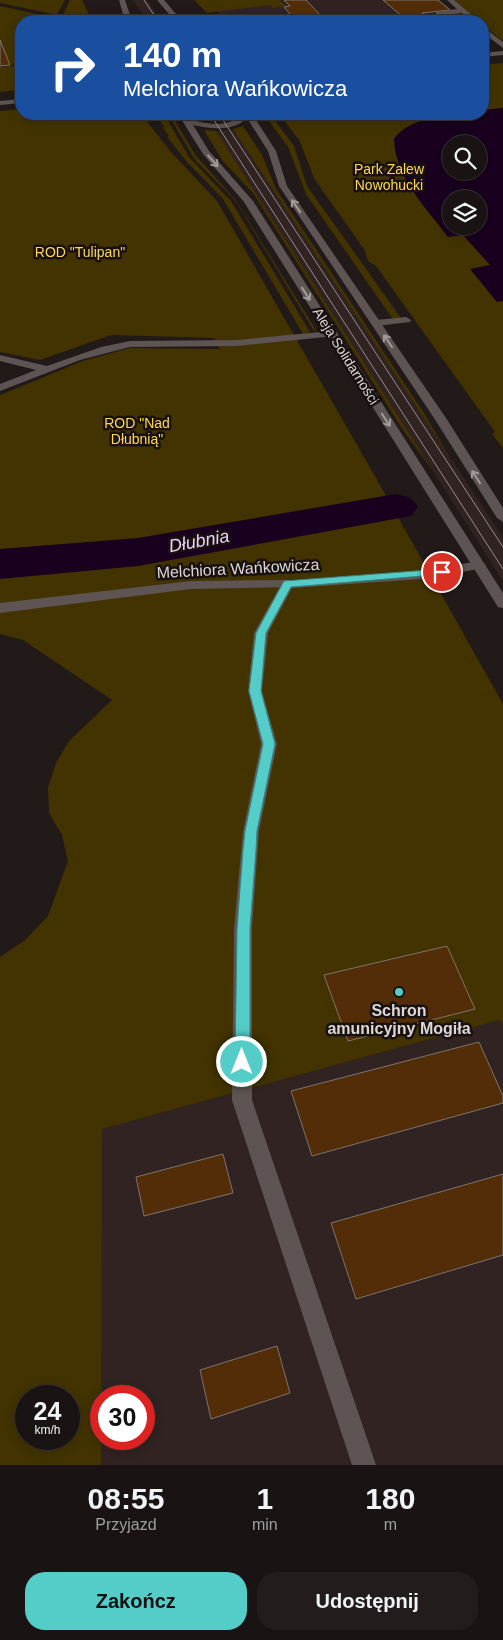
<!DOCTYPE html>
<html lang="pl">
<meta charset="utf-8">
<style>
:root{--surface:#191413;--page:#221d1c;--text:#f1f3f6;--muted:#9f9ea0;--line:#373333;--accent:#54cdc8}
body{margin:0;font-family:Helvetica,sans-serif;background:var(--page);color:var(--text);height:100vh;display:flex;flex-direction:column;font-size:19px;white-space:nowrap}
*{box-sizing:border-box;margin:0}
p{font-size:16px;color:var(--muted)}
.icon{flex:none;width:28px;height:28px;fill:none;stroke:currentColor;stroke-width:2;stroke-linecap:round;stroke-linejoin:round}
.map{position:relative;height:1465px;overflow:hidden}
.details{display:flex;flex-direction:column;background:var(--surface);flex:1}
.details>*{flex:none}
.hud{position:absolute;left:15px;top:15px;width:474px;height:105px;border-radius:20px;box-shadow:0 2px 12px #0003,0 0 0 1px var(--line);background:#1a4fa0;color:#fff;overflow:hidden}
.buttons{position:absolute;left:442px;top:135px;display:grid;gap:10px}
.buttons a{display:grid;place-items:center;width:45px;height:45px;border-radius:50%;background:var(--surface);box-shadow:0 2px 12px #0003,0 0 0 1px var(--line);font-size:25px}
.speed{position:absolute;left:15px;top:1385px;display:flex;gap:10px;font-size:25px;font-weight:700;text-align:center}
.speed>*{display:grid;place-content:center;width:65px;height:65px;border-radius:50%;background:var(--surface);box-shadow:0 2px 12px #0003,0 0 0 1px var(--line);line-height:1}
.speed small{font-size:12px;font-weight:400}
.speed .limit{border:8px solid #d22;background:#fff;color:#111}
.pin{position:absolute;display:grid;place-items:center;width:42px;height:42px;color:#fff;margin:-21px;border:2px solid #fff;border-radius:50%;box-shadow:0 1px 5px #0007}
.me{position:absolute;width:55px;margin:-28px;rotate:0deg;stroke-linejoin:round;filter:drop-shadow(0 0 4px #0008)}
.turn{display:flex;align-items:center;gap:18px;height:105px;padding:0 25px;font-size:22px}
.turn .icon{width:65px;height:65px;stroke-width:2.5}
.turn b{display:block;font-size:35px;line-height:42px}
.eta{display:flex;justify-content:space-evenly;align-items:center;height:85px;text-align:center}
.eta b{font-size:30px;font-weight:700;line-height:35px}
.primary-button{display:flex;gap:10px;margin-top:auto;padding:10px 25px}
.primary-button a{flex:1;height:58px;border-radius:20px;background:var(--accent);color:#111;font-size:20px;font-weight:700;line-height:58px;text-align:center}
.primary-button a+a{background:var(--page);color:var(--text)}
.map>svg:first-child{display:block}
</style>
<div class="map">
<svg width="503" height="1465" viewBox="0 0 503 1465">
<rect width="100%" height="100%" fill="#211a19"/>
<!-- built -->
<g fill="#302321" fill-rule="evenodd">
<path d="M133 0H147L162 21H147Z"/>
<path d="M230 0H440L464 21H227L214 9Z"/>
<path d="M233 129 503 537V581L216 131Z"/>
<path d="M500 1020 503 1025V1465H101V1129ZM101 1396H144V1439H101Z"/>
</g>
<!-- green -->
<g fill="#423300" fill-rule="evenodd">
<path d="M0 0H65L57 15 0 3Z"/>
<path d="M70 0H82L92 21 62 17Z"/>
<path d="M194 0H280L286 6 273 8 270 5 207 13Z"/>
<path d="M454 0H503V41L483 25 482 21H478Z"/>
<path d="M0 6 55 18 53 21H21V64L10 65 0 40Z"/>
<path d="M503 63V448L492 434 495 432 376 266 368 261 364 249 315 180 299 140 279 114H482L483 65ZM451 144H479V171H451ZM451 199H479V226H451Z"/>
<path d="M21 65V85L19 90 0 92V67Z"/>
<path d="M21 109V114H141L171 152 217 201 376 478 503 704V1025L500 1020 102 1129 101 1465H0V957L25 940 48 916 68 861 62 835 49 813 48 788 56 763 69 741 112 700 23 640 0 634V395L83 361 130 348 220 349 214 338 111 335 40 360 0 352V111ZM26 1396H69V1439H26Z"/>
<path d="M154 114H164L189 157 231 201 310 332 303 334 223 199 187 162 167 137 169 136 163 128 164 126Z"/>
<path d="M168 114H171L196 156 235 199 316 330 314 331 235 200 195 160Z"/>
<path d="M264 114H270L294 146 307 186 401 318H392L306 194 288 147Z"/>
<path d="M243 126 262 155 276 189 424 413 449 456 233 129Z"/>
<path d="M204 130 216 131 435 474 403 430 253 193 222 160Z"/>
</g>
<!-- water -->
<path fill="#19001f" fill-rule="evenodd" d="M503 108V301L497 302 470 269 490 265 463 235 448 237C427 209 395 177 394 139 410 115 457 114 482 114L483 110ZM451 144H479V171H451ZM451 199H479V226H451Z"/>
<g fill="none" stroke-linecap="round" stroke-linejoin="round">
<!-- river -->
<path fill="#19001f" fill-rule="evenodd" d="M396 494 411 498 418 507 411 516 138 566 0 579V549L138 538Z"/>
</g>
<!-- building -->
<g fill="#532d08" stroke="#7c7570">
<path d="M284 0H306L326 21 295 20 284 7 290 6Z"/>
<path d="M383 0H438L450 10 422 13 432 21H374L404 18Z"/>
<path d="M0 40 10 65 0 66Z"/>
<path d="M447 946 475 1009 348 1041 324 975Z"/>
<path d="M479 1042 503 1096V1103L312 1156 291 1091Z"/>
<path d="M223 1154 233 1193 144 1216 136 1177Z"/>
<path d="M503 1174V1255L356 1299 331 1223Z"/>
<path d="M277 1346 290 1393 211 1419 200 1370Z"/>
</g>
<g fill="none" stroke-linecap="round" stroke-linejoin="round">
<!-- lane -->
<g fill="#5d5453" fill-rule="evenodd">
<path d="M447 0H454L479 21H471L462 13 444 15 451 21H443L436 14V12L457 9Z"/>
<path d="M482 26 503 42V48L482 32Z"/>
<path d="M406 317 411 320 410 322 376 326 371 323 376 320Z"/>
<path d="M331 331 336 334 335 336 237 346 130 347 80 360 0 391V384L36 370 0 361V355L47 366 101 347 130 341 237 340Z"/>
<path d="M288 580 293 581 295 584 293 587 191 589 0 613V603L191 581Z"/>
</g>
<!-- street -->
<path fill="#5d5453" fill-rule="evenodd" d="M479 561 486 565 484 568 422 579 292 588 268 633 262 691 277 744 259 831 252 928V1100L376 1465H352L232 1100 234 928 243 831 261 744 248 691 254 633 283 581 422 571Z"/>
<!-- secondary -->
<g fill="#5d5453" fill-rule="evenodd">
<path d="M119 0H125L132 21H125Z"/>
<path d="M157 0H164L182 21H175Z"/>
<path d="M503 51V55L482 57V53Z"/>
<path d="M21 99V103L0 105V101Z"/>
<path d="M178 114H186L189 119C202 123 218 126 230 122 240 118 242 113 252 114L276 151 287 186 446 418 503 508V522L497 518 434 418 279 186 268 151 247 118C233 132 210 129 193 125L209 151 253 201 503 593V608L498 607 244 202 203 154Z"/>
</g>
<!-- tram -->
<g stroke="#958f8e" stroke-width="1">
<path d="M144 0 158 21"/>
<path d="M210 114 503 569"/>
<path d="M219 114 503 547"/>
</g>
</g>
<!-- one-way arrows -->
<defs><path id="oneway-shaft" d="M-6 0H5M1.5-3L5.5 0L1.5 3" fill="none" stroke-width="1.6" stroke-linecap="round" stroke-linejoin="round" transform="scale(1.25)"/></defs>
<g stroke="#a39c9b">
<use href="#oneway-shaft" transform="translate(213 161) rotate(49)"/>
<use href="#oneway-shaft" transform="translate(296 206) rotate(-124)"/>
<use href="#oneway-shaft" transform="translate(306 294) rotate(58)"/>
<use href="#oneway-shaft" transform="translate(388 341) rotate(-124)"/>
<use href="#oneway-shaft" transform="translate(386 420) rotate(57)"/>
<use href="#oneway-shaft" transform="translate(476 477) rotate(-123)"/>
</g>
<!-- route -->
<path fill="#54cdc8" stroke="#378582" d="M442 569 447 572 446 574 291 587 266 633 261 691 275 744 257 831 256 850 250 928V1062L248 1066 242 1068 237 1066 235 1062 237 928 243 850 245 831 263 744 249 691 256 633 284 581Z"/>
<!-- markers -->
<circle fill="#54cdc8" stroke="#181110" stroke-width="2" cx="399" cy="992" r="5"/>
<g text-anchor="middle" stroke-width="5" stroke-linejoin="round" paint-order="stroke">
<!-- far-park labels -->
<g font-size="14" fill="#ffd753" stroke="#181110">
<text x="389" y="174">Park Zalew<tspan x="389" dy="16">Nowohucki</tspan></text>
<text x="80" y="257">ROD "Tulipan"</text>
<text x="137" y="428">ROD "Nad<tspan x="137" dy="16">Dłubnią"</tspan></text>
</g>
<!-- far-street labels -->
<g font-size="14" fill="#dcd7d6" stroke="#181110">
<text transform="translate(346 356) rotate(58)" y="5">Aleja Solidarności</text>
</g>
<!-- street labels -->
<g font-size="16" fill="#dcd7d6" stroke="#181110">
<text transform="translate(238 568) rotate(-3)" y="6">Melchiora Wańkowicza</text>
</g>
<!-- poi labels -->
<g font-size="16" font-weight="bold" fill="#dcd7d6" stroke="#181110">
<text x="399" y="1016">Schron<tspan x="399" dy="18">amunicyjny Mogiła</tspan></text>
</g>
<!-- water labels -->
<g font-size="18" font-style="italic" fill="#eed0f6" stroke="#181110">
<text transform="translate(199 541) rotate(-10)" y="6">Dłubnia</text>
</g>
</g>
</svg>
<div class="buttons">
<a><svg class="icon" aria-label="search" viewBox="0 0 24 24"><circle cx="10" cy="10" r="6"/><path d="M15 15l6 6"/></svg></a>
<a><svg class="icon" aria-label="layers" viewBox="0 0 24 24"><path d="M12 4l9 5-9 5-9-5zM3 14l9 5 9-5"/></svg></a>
</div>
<div class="speed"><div>24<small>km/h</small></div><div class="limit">30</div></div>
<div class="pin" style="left:442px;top:572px;background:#d93025"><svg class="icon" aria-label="arrive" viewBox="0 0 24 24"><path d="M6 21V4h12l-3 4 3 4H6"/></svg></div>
<svg class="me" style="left:242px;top:1062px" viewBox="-20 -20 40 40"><circle r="17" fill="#54cdc8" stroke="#fff" stroke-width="3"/><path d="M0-11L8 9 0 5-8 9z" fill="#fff"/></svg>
<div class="hud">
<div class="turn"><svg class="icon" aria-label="right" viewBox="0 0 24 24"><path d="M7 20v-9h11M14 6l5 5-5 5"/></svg><div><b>140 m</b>Melchiora Wańkowicza</div></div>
</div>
</div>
<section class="details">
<div class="eta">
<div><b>08:55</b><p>Przyjazd</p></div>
<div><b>1</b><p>min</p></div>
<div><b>180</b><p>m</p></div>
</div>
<div class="primary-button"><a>Zakończ</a><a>Udostępnij</a></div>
</section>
